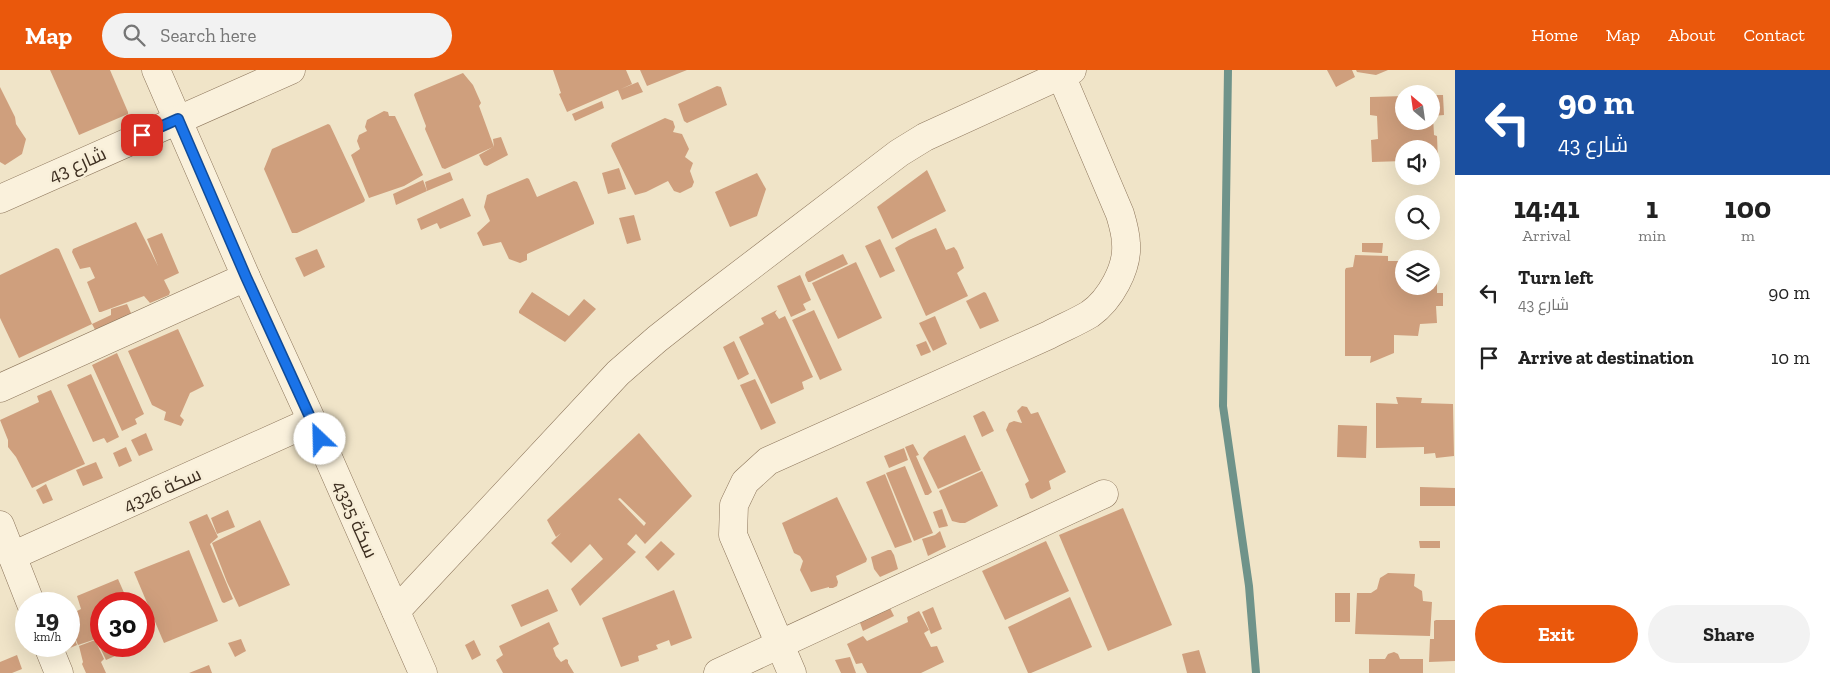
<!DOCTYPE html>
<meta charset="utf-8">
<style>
:root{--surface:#fff;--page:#f2f2f2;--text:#222;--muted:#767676;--accent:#ea580c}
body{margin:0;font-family:"Zilla Slab",Cairo,serif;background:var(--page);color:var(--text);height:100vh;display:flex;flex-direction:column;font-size:19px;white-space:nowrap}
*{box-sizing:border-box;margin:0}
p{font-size:16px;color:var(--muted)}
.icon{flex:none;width:28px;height:28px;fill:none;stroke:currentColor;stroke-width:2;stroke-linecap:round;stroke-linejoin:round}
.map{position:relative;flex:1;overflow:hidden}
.details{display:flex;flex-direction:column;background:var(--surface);width:375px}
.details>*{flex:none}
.top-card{background:#1a4fa0;color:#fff;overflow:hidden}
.needle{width:32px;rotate:331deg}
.tools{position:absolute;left:1395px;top:15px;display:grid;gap:10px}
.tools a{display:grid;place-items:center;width:45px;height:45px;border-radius:50%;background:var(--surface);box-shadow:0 5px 20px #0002;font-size:25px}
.speed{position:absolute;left:15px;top:522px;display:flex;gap:10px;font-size:25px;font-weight:700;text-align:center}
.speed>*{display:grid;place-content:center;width:65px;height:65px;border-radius:50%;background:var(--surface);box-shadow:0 5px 20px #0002;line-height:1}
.speed small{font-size:12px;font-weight:400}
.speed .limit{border:8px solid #d22;background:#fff;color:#111}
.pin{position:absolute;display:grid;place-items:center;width:42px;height:42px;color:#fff;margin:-21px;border-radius:10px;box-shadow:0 2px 8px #0006}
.me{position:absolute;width:55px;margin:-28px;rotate:336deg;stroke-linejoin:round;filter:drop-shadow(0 0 4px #0008)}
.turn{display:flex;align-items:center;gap:18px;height:105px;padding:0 20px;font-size:22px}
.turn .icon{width:65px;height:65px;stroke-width:2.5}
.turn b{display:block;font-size:35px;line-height:42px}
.eta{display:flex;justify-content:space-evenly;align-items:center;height:85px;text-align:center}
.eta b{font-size:30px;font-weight:800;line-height:35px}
.cta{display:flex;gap:10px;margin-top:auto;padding:10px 20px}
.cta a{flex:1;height:58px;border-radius:30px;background:var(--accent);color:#fff;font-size:20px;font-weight:800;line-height:58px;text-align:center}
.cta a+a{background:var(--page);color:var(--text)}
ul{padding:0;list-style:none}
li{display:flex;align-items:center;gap:15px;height:65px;padding:0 20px}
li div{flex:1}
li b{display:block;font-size:19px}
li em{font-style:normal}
header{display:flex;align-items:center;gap:30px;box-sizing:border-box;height:70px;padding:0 25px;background:var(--accent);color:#fff}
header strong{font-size:24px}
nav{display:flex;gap:28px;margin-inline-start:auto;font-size:18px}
.search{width:350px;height:45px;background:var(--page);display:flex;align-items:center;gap:12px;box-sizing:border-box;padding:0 18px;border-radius:28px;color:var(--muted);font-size:19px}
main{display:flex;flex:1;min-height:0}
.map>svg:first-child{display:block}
</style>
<header>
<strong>Map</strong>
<div class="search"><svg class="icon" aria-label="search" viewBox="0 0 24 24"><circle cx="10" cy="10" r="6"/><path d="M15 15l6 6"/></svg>Search here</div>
<nav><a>Home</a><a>Map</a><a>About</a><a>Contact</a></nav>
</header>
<main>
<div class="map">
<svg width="1455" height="603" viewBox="0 0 1455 603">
<rect width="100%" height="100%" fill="#f0e4c8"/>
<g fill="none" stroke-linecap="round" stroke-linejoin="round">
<!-- stream -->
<path stroke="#6f938a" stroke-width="8" d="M1228 0 1223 336 1249 516 1256 603"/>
</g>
<!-- building -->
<g fill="#cf9f7d" fill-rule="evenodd">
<path d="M50 0H110L128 42V44L79 65Z"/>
<path d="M553 0H626L632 14 621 19 638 12 643 22 622 30 618 20 567 42 559 24 561 23Z"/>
<path d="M640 0H687L647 16Z"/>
<path d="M1327 0H1352L1355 7 1336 17Z"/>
<path d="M1356 0H1388L1376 5 1357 2Z"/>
<path d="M463 3 473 15 481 33 479 36 494 77 493 69 501 67 508 85 487 96 484 95 479 85 493 77 445 99 442 98 425 59 426 56 414 25 415 23Z"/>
<path d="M717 16 721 17 727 35 687 53 684 51 678 34Z"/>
<path d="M0 17 15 47 16 54 26 69 22 84 5 95 0 92Z"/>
<path d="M1431 25H1443L1444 45 1433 46 1434 65 1437 66 1438 91H1431V79H1404V91L1372 92 1371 70 1378 69 1377 46 1370 45V27L1404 26V51H1431Z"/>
<path d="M602 31 604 38 575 51 572 44Z"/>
<path d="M384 41 388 42 389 46H395L423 105 404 116 369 128 351 85 360 79 357 71 359 65 367 61 365 57 367 50Z"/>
<path d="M665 48 673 51 675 57 673 62 682 64 689 79 685 87 693 93 690 101 694 112 692 117 680 123 674 121 668 111 646 122 635 125 611 76 612 73Z"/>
<path d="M328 54 330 55 365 130 364 132 297 163H292L264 99 272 79Z"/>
<path d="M619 98 626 119 608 124 602 103Z"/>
<path d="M927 100 946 141 892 169 877 137Z"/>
<path d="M450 102 453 110 427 121 425 112Z"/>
<path d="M757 103 766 119 757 146 730 157 715 122Z"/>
<path d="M527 108 529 109 537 127 574 111 577 112 594 152V154L527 184V190L520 193 509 189 501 172 483 176 477 163 490 151 484 137 487 125Z"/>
<path d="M423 110 427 121 396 135 393 124Z"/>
<path d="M463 128 471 146 440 159 437 153 421 160 417 149Z"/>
<path d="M634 145 641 170 627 174 619 148Z"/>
<path d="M136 152 158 196 147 169 162 163 179 203 164 210 170 222 169 225 150 233 144 226 101 242H99L87 212 95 208 90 197 80 199 72 182 73 179Z"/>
<path d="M936 158 946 180 954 177 957 181 964 198 957 203 968 226 926 246 895 178 909 170Z"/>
<path d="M880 169 895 201 880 208 865 176Z"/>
<path d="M1362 173H1383L1382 183 1362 182Z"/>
<path d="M56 178 59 179 92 254 19 288 0 248V205Z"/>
<path d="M317 179 325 197 304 207 295 188Z"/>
<path d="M843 184 848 194 810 212H808L805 205 806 202Z"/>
<path d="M1355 185 1388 186V191H1403L1404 216H1431V202L1437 203V223H1443V236H1436L1437 253 1420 254 1418 266 1394 265V283L1370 293 1371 286H1345V200L1346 198 1353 197Z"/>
<path d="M856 192 882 248 838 269 812 213Z"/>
<path d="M800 205 811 230 803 234 806 240 791 247 777 216Z"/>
<path d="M532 222 569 246 584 229 596 239 565 272 519 243V241Z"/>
<path d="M984 222 986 223 999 251 980 259 966 231Z"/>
<path d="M127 234 134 250 99 267 92 254 111 245V239Z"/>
<path d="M777 240 775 243 779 249 785 246 813 307 802 312 804 319 771 334 739 267 764 254 761 248Z"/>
<path d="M814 240 842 300 822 309 820 310 792 250Z"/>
<path d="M935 246 947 274 933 281 919 253Z"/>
<path d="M178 259 204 316 190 323 180 346 184 350 181 356 164 350 166 342 152 335 128 281Z"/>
<path d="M734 271 749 304 738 310 723 277Z"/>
<path d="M926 271 931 282 921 286 916 275Z"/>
<path d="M117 283 144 344 135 349 137 354 122 361 92 295Z"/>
<path d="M91 304 119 367 107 373 104 368 93 372 67 315Z"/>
<path d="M755 309 776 353 761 360 740 315Z"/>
<path d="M51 320 85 394 32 418 16 387 8 377V370L0 350 39 332 37 326Z"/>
<path d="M1396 327 1422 328 1421 333 1453 334 1454 386 1436 388 1435 383 1424 384V377L1376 378V333L1398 334Z"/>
<path d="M1022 336 1027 337 1031 344 1038 342 1066 402 1049 411 1051 419 1032 429 1030 428 1025 414 1029 411 1006 360 1009 353 1014 351 1022 353 1017 341Z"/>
<path d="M983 341 985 342 994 361 982 367 973 346Z"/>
<path d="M1338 355 1367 356 1366 388 1337 387Z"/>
<path d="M146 363 153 380 139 386 131 370Z"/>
<path d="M639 363 692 426 645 474 636 464 627 474 636 482 580 536 571 519 603 489 590 474 571 493 551 473 561 463 556 467 547 450ZM620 428 646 453 644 456 618 429Z"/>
<path d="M965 365 981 400 938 419 923 388 929 381Z"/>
<path d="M913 374 919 385 916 386 932 422 928 425H925L905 377Z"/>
<path d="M126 377 132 391 119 397 113 383Z"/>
<path d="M904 378 908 390 889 398 884 386Z"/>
<path d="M96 392 103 408 83 416 76 400Z"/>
<path d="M905 396 933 463 914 471 886 403Z"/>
<path d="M982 401 998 436 965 453H960L952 451 939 421Z"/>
<path d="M885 404 912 472 895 478 866 412Z"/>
<path d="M46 414 53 430 43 434 36 420Z"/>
<path d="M1420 417 1455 418V436H1420Z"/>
<path d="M837 427 867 489 866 492 836 506 838 512 837 516 833 518H829V516V517L811 522 800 500 803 491 800 486 794 483 782 453Z"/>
<path d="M1123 438 1172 555 1108 581 1059 465Z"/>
<path d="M942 439 948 456 939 458 933 442Z"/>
<path d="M228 440 235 457 217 464 211 448Z"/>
<path d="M207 444 218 467 210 474 233 529 224 533 222 532 189 452Z"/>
<path d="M260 450 290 515 239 537 227 512 212 473Z"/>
<path d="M940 461 946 477 928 486 922 469 935 465Z"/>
<path d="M661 471 675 484 658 501 645 487Z"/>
<path d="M1046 471 1069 521 1005 550 982 501Z"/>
<path d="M1419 471H1440V478H1420Z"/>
<path d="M189 480 218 551 164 573 134 502Z"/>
<path d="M888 480H891L894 485 898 499 880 507 874 499 871 487Z"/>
<path d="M1388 503 1415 504 1414 516 1422 521 1423 531 1432 532 1430 566 1355 564 1357 523H1371L1377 519 1380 508Z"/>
<path d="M118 509 129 534H101V576H138L106 590 96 569 78 575 69 552V545L81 539 77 526Z"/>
<path d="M548 519 558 541 521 557 511 535Z"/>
<path d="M674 520 692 568 671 576 669 570 656 575 658 579 638 586 639 591 621 597 602 548Z"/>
<rect x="1335" y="523" width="15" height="29"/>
<path d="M1070 527 1092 577 1031 603H1028L1008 557Z"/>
<path d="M889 536 894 546 863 561 859 550Z"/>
<path d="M933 537 942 559 931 564 922 542Z"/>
<path d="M919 541 929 560 924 563 931 577 937 576 944 592 921 603H867L862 593 856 594 847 574 863 566 867 571 908 552 907 547Z"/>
<path d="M1436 550H1455V591L1429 592 1430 569H1434V551Z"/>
<path d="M549 552 559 574 553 578 556 586 561 592 566 589 568 590V593L574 603H503L496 590 503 585 499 576Z"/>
<path d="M69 556 77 575 63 581 62 576H69Z"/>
<path d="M241 569 246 581 235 587 228 573Z"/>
<path d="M95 570 104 589 101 592 106 603H86L82 594 83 592 79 576Z"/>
<path d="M474 570 481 585 472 590 465 575Z"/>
<path d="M1199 580 1206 603H1187L1182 584Z"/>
<path d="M1394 582 1398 584 1400 589H1423V603H1369V589H1385L1388 584Z"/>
<path d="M17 585 22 599 12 603H0V592Z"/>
<path d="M850 587 856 603H841L835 590Z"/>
<path d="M209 595 212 603H189Z"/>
</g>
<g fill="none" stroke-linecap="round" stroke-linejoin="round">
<!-- minor casing -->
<g stroke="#8d765c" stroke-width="29">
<g id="minor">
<path d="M156 0 246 207 312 351 423 603"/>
<path d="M0 129 291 0"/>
<path d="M0 318 246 207"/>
<path d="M0 455 31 534"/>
<path d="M12 486 312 351"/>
<path d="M396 541 618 303 657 269 709 228 899 83 925 67 1072 0"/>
<path d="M48 576 59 603"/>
<path d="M718 603 1104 424"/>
<path d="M792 603 733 465 734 435 745 412 768 391 1049 265C1062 258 1077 252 1090 244 1110 230 1128 198 1126 174 1126 164 1123 154 1120 144L1061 5"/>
</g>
</g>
<!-- minor -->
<use href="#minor" stroke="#faf1dc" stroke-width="28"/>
</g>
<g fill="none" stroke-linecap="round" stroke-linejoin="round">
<!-- route casing -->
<g stroke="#114b97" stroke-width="12">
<path id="route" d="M142 65 178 49 246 207 320 369"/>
</g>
<!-- route -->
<use href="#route" stroke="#1a73e8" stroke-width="9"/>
</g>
<g text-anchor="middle" stroke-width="5" stroke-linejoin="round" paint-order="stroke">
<!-- street labels -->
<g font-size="19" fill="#3d2e20" stroke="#f7eed8">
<text transform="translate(77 94) rotate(-24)" y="7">شارع 43</text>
<text transform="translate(162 419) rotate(-24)" y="7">سكة 4326</text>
<text transform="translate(356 449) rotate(66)" y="7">سكة 4325</text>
</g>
</g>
</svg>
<div class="tools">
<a><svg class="needle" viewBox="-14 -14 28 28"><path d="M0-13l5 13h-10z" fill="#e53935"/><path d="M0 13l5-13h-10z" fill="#767676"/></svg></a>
<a><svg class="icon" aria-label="sound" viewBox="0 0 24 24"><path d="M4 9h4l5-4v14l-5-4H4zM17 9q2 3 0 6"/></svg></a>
<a><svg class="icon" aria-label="search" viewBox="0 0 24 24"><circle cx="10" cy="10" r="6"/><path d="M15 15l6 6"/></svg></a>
<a><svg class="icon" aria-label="layers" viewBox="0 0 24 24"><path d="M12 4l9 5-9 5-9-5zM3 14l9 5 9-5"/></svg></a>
</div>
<div class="speed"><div>19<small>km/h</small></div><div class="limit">30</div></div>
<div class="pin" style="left:142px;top:65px;background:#d93025"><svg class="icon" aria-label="arrive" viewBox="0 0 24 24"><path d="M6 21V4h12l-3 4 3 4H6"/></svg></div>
<svg class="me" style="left:320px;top:369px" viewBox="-20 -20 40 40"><circle r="19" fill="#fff"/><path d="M0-13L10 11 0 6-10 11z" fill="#1a73e8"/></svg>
</div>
<section class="details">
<div class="top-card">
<div class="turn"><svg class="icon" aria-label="left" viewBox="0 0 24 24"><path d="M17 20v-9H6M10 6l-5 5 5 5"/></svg><div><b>90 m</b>شارع 43</div></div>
</div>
<div class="eta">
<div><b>14:41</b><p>Arrival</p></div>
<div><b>1</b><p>min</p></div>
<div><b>100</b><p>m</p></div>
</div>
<ul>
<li><svg class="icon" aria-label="left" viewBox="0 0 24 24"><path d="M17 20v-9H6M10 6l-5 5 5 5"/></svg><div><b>Turn left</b><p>شارع 43</p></div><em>90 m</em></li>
<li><svg class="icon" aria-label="arrive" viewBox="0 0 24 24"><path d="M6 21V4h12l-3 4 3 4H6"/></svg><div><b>Arrive at destination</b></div><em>10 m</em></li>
</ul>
<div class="cta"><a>Exit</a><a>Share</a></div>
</section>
</main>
